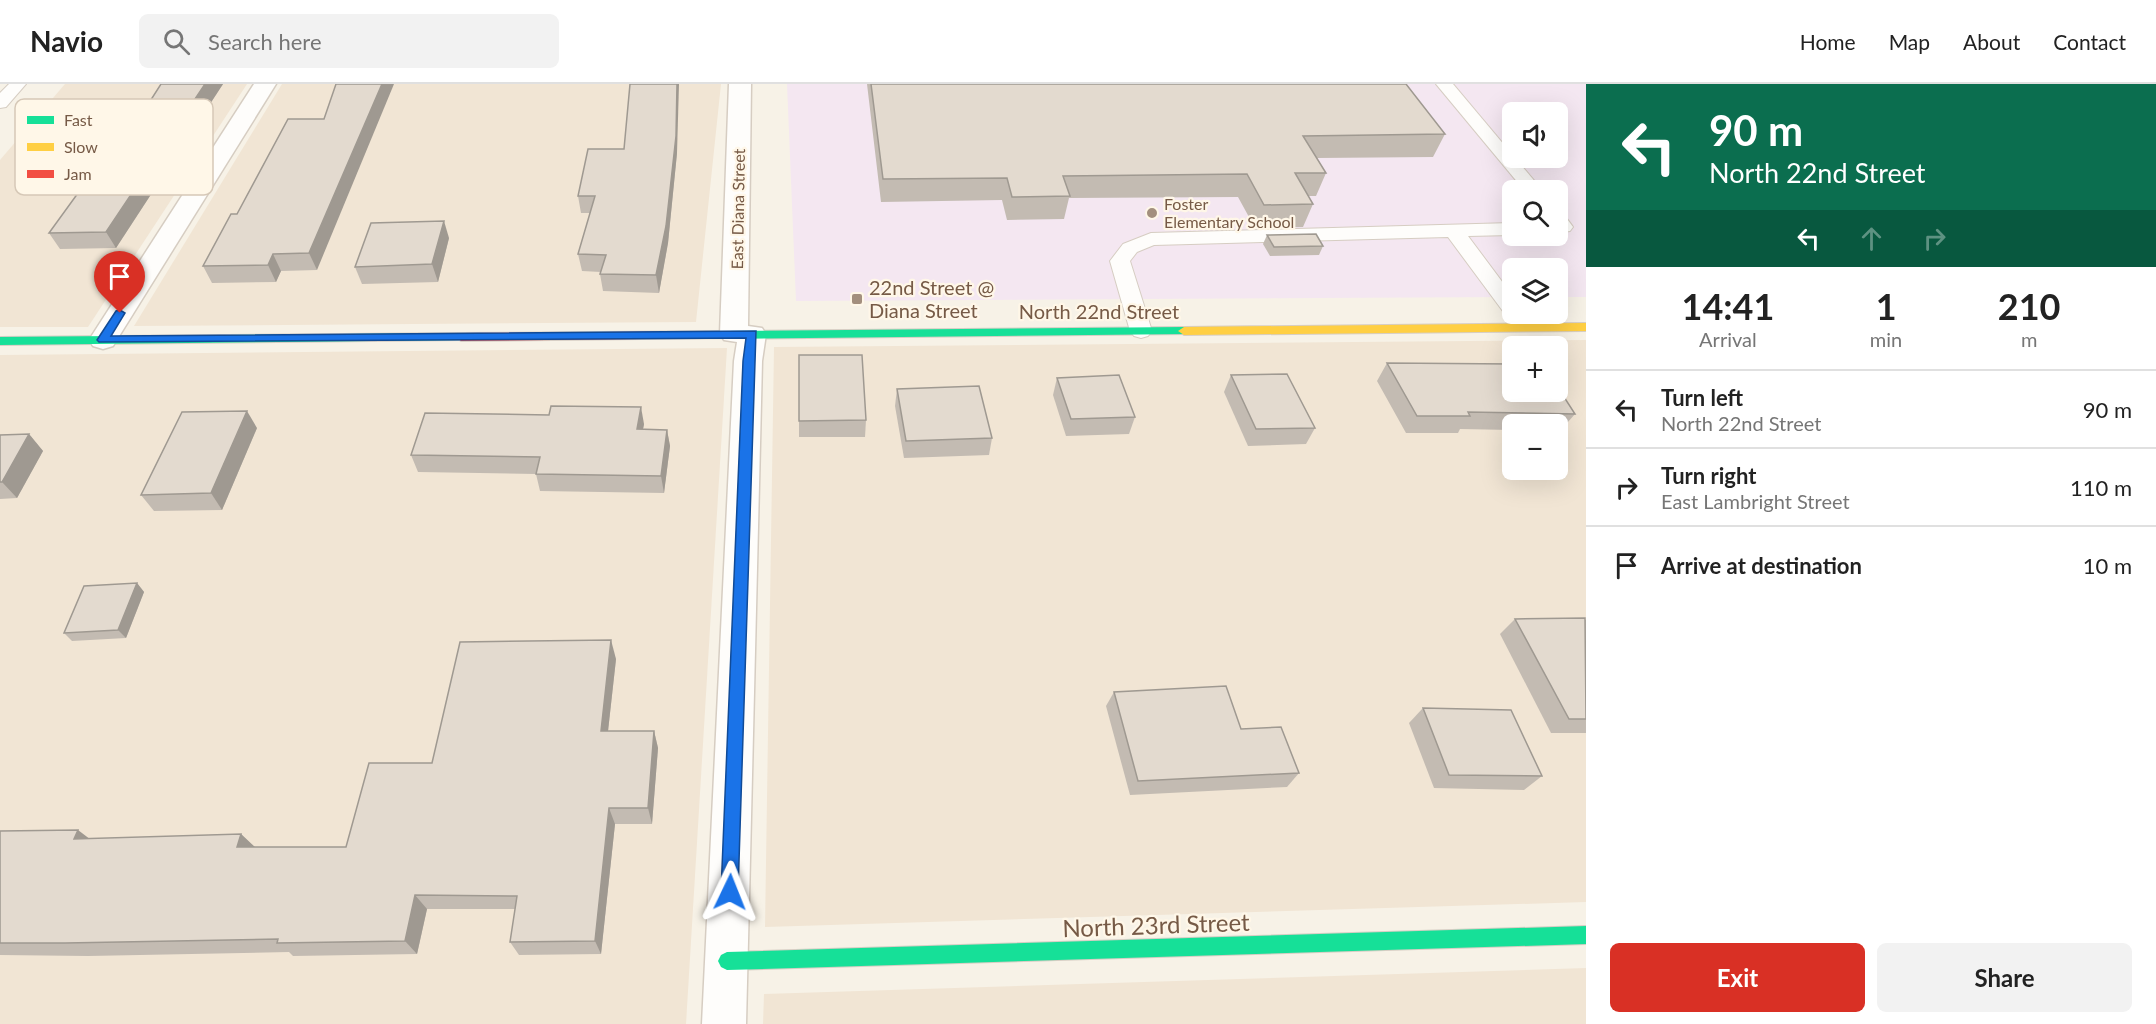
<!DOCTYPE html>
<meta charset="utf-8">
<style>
:root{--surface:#fff;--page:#f2f2f2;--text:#222;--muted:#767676;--line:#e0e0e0;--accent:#d93025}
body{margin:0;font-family:Lato,sans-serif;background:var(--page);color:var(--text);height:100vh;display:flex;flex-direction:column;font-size:22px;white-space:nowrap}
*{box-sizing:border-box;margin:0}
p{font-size:20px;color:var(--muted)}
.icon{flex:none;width:33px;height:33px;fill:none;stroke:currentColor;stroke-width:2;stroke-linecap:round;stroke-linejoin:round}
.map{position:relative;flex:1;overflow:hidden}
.panel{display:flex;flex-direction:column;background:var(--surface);width:570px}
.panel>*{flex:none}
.hud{background:#0b6e4f;color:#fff;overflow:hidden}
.fabs{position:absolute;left:1502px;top:18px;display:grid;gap:12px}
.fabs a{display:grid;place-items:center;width:66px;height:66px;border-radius:9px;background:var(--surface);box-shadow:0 6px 24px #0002;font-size:30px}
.pin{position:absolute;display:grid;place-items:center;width:51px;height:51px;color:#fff;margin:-62px -26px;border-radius:50% 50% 50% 0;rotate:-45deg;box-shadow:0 0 6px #0007}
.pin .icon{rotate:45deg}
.me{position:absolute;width:66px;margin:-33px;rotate:2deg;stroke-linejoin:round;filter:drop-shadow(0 0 4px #0008)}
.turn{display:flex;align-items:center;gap:21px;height:126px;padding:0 24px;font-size:27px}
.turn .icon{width:78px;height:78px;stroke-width:2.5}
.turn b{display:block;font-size:42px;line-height:51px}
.lanes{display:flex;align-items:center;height:57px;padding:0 24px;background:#0003;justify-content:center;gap:30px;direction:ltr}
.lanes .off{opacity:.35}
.eta{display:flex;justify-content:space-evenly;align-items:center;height:102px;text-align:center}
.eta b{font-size:36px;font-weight:700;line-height:42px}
.primary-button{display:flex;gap:12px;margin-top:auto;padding:12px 24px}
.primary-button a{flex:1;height:69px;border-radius:9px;background:var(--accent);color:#fff;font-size:24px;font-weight:700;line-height:69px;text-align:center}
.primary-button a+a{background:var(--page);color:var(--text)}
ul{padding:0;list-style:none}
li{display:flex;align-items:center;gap:18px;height:78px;padding:0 24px;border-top:2px solid var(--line)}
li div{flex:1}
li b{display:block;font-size:22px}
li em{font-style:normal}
header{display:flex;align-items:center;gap:36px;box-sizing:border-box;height:84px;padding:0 30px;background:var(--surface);border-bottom:2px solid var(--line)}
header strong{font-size:28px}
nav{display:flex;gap:33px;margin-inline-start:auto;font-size:21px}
.search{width:420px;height:54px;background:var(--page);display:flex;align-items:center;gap:15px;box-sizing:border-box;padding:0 21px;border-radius:9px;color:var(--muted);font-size:22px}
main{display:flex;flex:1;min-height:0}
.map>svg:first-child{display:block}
</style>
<header>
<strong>Navio</strong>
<div class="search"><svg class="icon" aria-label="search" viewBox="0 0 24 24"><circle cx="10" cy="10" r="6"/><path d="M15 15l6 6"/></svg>Search here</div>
<nav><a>Home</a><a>Map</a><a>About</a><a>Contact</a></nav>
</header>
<main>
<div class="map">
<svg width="1586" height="940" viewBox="0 0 1586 940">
<rect width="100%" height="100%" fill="#f7f2e7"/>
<!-- residential -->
<g fill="#f1e5d4" fill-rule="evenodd">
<path d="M65 0H247L88 243H0V76Z"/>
<path d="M282 0H721L696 238 134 242Z"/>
<path d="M1586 256V818L765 843 774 263ZM1512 262H1557V308H1512ZM1512 340H1557V386H1512Z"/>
<path d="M727 264 686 940H0V271Z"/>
<path d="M1586 884V940H763L764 910Z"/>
</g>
<!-- education -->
<path fill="#f4e7f1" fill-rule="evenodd" d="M787 0H1586V213H1557V184H1512V213L796 217ZM1512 28H1557V74H1512ZM1512 106H1557V152H1512Z"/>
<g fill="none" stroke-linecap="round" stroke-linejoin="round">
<!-- lane casing -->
<g stroke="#d6cdc2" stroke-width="2">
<g id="lane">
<path d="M9 0H26L6 23 0 24V9Z"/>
<path d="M1436 0H1453L1542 106H1524Z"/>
<path d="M1557 129C1565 131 1568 136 1573 143L1570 147 1557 149Z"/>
<path d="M1512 139V151L1468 152 1512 211V230H1519L1512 232 1505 230 1448 153 1154 161 1137 168 1130 177 1152 247 1148 252 1141 254 1134 252 1130 247 1110 177 1123 160 1151 149Z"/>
</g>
</g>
<!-- street casing -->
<g stroke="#d6cdc2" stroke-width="3">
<g id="street">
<path d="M254 0H276L113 262 103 265 93 262 89 256Z"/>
<path d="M729 0H751L748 242 762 244 766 250 762 277 746 940H702L734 277 737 258 724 256 720 250Z"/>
</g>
</g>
<!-- fast casing -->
<g stroke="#d7cec4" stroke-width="2">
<g id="fast">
<path d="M1184 243 1190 247 1188 250 727 255 721 251 727 247Z"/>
<path d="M461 249 467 253 465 256 0 261V253Z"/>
<path d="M1586 842V860L727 886 721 883 718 877 721 871 727 868Z"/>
</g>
</g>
<!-- slow casing -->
<g stroke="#d7cec4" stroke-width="2">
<path id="slow" d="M1586 239V247L1184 251 1178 247 1184 243Z"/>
</g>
<!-- jam casing -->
<g stroke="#d7cec4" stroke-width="2">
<path id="jam" d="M727 247 733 251 731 254 461 257 455 253 461 249Z"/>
</g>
<!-- lane -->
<use href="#lane" fill="#fefdfb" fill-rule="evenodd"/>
<!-- street -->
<use href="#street" fill="#fefdfb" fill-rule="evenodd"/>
<!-- fast -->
<use href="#fast" fill="#16e098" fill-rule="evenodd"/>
<!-- slow -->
<use href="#slow" fill="#ffcf43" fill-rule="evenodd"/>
<!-- jam -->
<use href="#jam" fill="#f24e42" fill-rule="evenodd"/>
</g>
<!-- wall -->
<g fill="#c3bbb2">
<path d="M161 0H223L116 164 60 165 49 149 124 58Z"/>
<path d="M867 0H1406L1445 50 1433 73 1317 74 1326 89 1316 112H1308L1313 120 1303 143 1255 144 1238 113 1069 114 1064 135 1007 136 1002 116 881 118Z"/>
<path d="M288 35 317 186 281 187 276 198 212 199 203 182 237 130Z"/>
<path d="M677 69 668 159 659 209 603 207 600 190 601 188 582 187 578 170 590 129H581L578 112Z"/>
<path d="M1267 151 1323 162 1319 171 1270 172 1263 160Z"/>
<path d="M449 154 438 198 362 200 355 183Z"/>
<path d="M799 271 866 336 865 353H799Z"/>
<path d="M1387 279 1575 330 1560 347H1557V340H1512V346L1460 345 1458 349H1406L1377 297Z"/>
<path d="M1231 291 1315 344 1306 360 1248 362 1224 308Z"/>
<path d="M1057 294 1135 333 1129 350 1066 352 1053 311Z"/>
<path d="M897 305 992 354 989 371 904 374 895 322Z"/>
<path d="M644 340 643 345 667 346 670 362 664 409 540 407 536 390 418 388 411 371Z"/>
<path d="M257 344 222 426 154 427 141 411Z"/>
<path d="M29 350 43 367 17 414 0 415V351Z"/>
<path d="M137 499 144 508 126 554 72 557 64 549Z"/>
<path d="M1515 535 1586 536V649H1551L1500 550Z"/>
<path d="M616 575 608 647H654L658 664 652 740H615L601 870 519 871 510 858 515 825H427L417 870 293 872 289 868 88 872 0 871V747L90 755 241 750 254 763H346L432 679Z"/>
<path d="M1114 608 1241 645 1299 689 1287 703 1130 711 1106 622Z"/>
<path d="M1423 624 1542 692 1524 706 1434 704 1409 639Z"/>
</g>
<!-- shaded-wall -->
<g fill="#9f9991">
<path d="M205 0H223L116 164 106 148Z"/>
<path d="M382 0H394L317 186 309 169Z"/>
<path d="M677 0H679L677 69 668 159 659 209 656 191Z"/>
<path d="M444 137 449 154 438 198 432 180Z"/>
<path d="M273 170 281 187 276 198 268 181Z"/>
<path d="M641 323 644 340 640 362 637 345Z"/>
<path d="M247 327 257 344 222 426 211 409Z"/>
<path d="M667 346 670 362 664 409 661 392Z"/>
<path d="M29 350 43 367 17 414 2 398Z"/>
<path d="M137 499 144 508 126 554 118 546Z"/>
<path d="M611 556 616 575 606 665 601 647Z"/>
<path d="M654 647 658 664 652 740 648 724Z"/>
<path d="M609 724 615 740 601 870 595 857Z"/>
<path d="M78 746 99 762 74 755Z"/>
<path d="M241 750 257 765 237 763Z"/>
<path d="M415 811 427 825 417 870 405 857Z"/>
</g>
<!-- building -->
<g fill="#e3dacf" stroke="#9f9991" stroke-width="1.5">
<path d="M161 0H205L106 148 49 149 115 58H124Z"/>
<path d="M336 0H382L309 169 273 170 268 181 203 182 231 130H237L288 35H324Z"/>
<path d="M630 0H677L676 52 666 142 656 191 600 190 606 171 578 170 595 112H578L588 65H624Z"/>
<path d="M871 0H1406L1445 50 1303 52 1326 89H1295L1313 120 1264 121 1247 90 1063 92 1070 112 1012 113 1007 94 883 95Z"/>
<path d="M444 137 432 180 355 183 371 139Z"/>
<path d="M1316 150 1323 162 1274 163 1267 151Z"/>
<path d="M799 271H862L866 336 799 337Z"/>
<path d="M1387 279 1512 280V308H1557V302L1575 330 1468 328 1470 332H1417Z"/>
<path d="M1287 290 1315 344 1256 345 1231 291Z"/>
<path d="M1119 291 1135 333 1071 335 1057 294Z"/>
<path d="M979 302 992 354 906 357 897 305Z"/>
<path d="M551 322 641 323 637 345 667 346 661 392 536 390 540 373 411 371 425 329 549 331Z"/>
<path d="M247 327 211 409 141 411 182 328Z"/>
<path d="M29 350 2 398H0V351Z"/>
<path d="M137 499 118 546 64 549 84 502Z"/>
<path d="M1585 534 1586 635H1569L1515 535Z"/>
<path d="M611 556 601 647H654L648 724H609L595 857 510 858 517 812 415 811 405 857 277 859 278 855 65 859H0V747L78 746 74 755 241 750 237 763H346L369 679H432L460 558Z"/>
<path d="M1226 602 1241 645 1281 643 1299 689 1138 697 1114 608Z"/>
<path d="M1423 624 1511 626 1542 692 1449 691Z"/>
</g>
<!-- route -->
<path fill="#1a73e8" stroke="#114b97" stroke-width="1.5" d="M120 226 125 229 111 252 756 247 738 808 736 814 730 817 724 814 721 808 743 277 746 254 99 258 97 256 116 227Z"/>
<!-- markers -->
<g fill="#a38f7e" stroke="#fff7e8" stroke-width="2">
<circle cx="1152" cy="129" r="6"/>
<rect x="851" y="209" width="12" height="12" rx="3"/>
</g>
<g text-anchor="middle" stroke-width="4.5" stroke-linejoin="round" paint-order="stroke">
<!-- far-poi labels -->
<g font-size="16" fill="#765a46" stroke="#fff7e8" text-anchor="start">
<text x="1164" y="126">Foster<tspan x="1164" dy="18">Elementary School</tspan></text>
</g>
<!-- far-street labels -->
<g font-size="16" fill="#765a46" stroke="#fff7e8">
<text transform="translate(738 125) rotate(-89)" y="6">East Diana Street</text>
</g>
<!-- poi labels -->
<g font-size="20" fill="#765a46" stroke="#fff7e8" text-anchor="start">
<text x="869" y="211">22nd Street @<tspan x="869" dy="23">Diana Street</tspan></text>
</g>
<!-- street labels -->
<g font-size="20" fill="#765a46" stroke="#fff7e8">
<text x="1099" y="235">North 22nd Street</text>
</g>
<!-- near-street labels -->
<g font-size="24" fill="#765a46" stroke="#fff7e8">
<text transform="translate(1156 842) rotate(-2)" y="8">North 23rd Street</text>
</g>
</g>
<!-- legend -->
<rect x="15" y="15" width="198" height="96" rx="9" fill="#fff7e8" stroke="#d6c8b7" stroke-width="1.5"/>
<rect x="27" y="32" width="27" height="8" fill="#16e098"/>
<rect x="27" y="59" width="27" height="8" fill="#ffcf43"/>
<rect x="27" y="86" width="27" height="8" fill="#f24e42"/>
<g font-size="16" fill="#765a46">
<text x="64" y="42">Fast</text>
<text x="64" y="69">Slow</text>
<text x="64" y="96">Jam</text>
</g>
</svg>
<div class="fabs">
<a><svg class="icon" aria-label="sound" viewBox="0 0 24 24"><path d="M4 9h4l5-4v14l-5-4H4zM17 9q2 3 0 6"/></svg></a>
<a><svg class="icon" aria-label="search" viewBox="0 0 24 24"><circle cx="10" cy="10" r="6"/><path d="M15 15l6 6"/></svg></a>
<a><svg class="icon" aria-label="layers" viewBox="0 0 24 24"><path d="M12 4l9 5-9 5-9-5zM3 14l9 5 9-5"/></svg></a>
<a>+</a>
<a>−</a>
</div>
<div class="pin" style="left:120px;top:229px;background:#d93025"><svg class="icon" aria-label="arrive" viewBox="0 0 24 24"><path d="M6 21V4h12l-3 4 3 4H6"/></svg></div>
<svg class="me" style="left:730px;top:808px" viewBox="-20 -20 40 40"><path d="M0-17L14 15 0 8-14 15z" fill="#1a73e8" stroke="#fff" stroke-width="4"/></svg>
</div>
<section class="panel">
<div class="hud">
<div class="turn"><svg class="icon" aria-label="left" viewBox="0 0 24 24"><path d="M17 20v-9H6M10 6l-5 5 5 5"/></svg><div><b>90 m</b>North 22nd Street</div></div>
<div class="lanes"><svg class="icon" aria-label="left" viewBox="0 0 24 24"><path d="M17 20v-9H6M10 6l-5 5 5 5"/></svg><svg class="icon off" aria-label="ahead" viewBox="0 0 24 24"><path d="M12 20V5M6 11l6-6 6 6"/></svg><svg class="icon off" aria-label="right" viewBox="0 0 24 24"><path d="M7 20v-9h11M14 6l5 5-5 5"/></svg></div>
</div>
<div class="eta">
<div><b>14:41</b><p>Arrival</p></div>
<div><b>1</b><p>min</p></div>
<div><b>210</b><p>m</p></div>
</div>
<ul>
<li><svg class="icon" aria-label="left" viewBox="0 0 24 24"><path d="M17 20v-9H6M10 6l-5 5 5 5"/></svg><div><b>Turn left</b><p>North 22nd Street</p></div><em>90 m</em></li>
<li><svg class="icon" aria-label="right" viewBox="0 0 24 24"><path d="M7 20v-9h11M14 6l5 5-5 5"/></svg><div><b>Turn right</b><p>East Lambright Street</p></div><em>110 m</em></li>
<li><svg class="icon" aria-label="arrive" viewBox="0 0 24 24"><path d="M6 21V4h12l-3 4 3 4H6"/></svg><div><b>Arrive at destination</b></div><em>10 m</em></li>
</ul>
<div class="primary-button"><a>Exit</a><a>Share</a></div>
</section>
</main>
